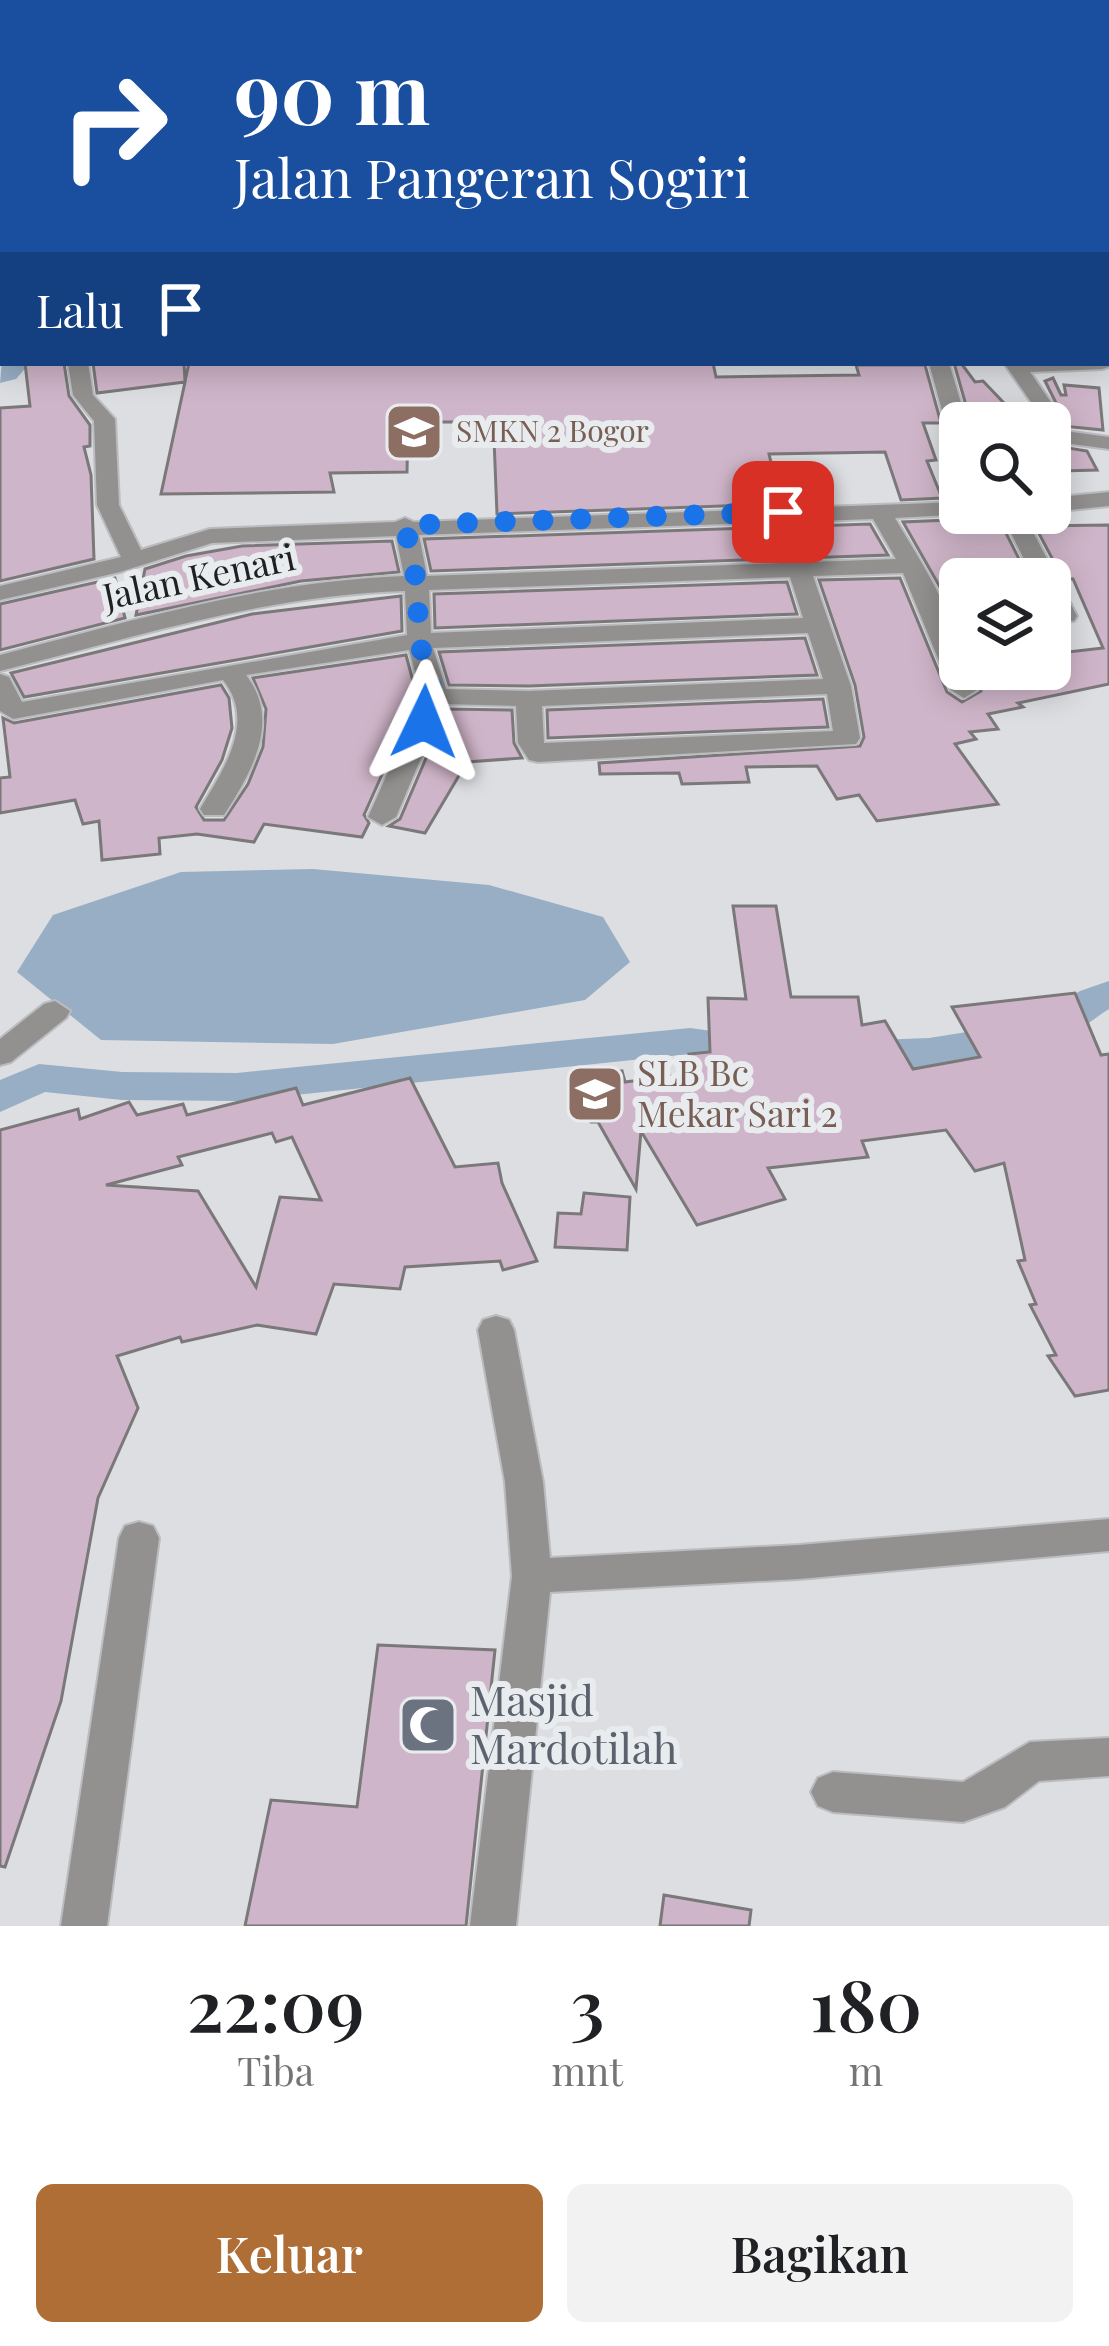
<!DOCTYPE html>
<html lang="id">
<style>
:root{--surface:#fff;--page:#f2f2f2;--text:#202124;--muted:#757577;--accent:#ae6e35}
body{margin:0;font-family:"Playfair Display",serif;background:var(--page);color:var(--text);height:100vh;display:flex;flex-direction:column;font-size:45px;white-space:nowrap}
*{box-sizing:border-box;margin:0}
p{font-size:39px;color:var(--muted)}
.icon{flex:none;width:66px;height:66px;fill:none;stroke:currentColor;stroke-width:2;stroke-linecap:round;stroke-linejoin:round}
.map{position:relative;height:1926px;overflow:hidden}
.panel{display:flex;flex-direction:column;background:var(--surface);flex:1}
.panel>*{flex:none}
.guide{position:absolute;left:0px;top:0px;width:1110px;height:366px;box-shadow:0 6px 30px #0003;background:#1a4fa0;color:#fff;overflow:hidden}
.controls{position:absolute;left:939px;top:402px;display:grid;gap:24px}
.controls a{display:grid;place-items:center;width:132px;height:132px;border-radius:18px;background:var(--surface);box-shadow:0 6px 30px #0003;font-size:60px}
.pin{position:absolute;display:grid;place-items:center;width:102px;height:102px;color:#fff;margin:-51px;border-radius:24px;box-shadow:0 6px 18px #0006}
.me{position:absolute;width:132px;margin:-66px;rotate:2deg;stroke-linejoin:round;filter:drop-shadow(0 0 9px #0008)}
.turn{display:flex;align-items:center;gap:42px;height:252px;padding:0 36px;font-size:54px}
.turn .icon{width:156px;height:156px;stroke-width:2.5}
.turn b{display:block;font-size:84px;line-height:102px}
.then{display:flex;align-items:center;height:114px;padding:0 36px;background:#0003;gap:24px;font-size:45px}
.eta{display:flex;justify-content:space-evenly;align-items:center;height:204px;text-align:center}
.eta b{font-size:72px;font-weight:600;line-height:84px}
.primary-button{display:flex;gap:24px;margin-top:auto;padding:24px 36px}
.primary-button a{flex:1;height:138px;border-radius:18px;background:var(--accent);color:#fff;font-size:48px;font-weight:600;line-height:138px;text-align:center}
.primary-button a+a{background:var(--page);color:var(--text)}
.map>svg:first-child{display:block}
</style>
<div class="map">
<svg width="1109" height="1926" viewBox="0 0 1109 1926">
<rect width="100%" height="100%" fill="#dcdee2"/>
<!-- water -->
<path fill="#98aec4" d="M313 869 489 885 603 917 630 962 585 1000 333 1044 101 1040 17 972 53 915 181 872Z"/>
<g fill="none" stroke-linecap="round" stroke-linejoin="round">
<!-- canal -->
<g fill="#98aec4" fill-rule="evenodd">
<path d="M1109 981V1009C1096 1017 1084 1028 1069 1034 1012 1057 898 1081 838 1065L832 1055 838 1045 852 1041 929 1038 1005 1026 1040 1016 1080 991Z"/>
<path d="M690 1028 777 1040 783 1050 777 1060 763 1063 690 1054 237 1101 122 1100 45 1092 0 1112V1080L39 1064 122 1072 237 1073Z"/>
</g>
<!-- river -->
<g fill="#98aec4" fill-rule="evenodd">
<path d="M1107 342 1109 368 1091 364 1107 363Z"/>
<path d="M3 351V363H30L16 379 0 383Z"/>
</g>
</g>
<!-- building -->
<g fill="#cfb5c9" stroke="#7b787a" stroke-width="3" fill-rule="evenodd">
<path d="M25 363H64L69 396 90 425V446L84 447 91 475 94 559 0 581V408L30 406Z"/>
<path d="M93 363H184L185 381 189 363H713L716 377 859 375 856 365H925L941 423H923L936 460 927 461 942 498 901 500 885 452 769 454 781 504 497 514 494 439H465L466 422H408L407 472 330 473 334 492 161 494 185 382 97 393Z"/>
<path d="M954 363H961L975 382 983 381 1023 423H971Z"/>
<path d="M1053 378 1061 395H1066L1064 385 1099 388 1103 430 1052 425 1051 416 1059 409 1045 381Z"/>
<path d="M1056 446 1087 451 1097 470 1060 471Z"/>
<path d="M950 520 1002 525 1029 579H960V638L941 589 903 522Z"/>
<path d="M870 524 888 555 431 571 424 539Z"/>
<path d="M1109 525V684L1018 703 1023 707 988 714 998 729 970 732 976 739 955 744 998 804 877 821 859 795 837 799 817 766 746 767 749 782 682 784 679 773 600 774 599 763 860 746 864 737 855 685 819 580 900 578 947 692 962 702 981 691 973 669H1050V654L1103 648 1073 579H1063L1035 526Z"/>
<path d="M392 541 399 572 301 581 136 615 145 569 186 556 242 546Z"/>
<path d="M115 578 125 618 0 650V604Z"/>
<path d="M787 582 797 614 435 628 434 594Z"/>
<path d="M401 596 402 631 24 697 11 673 252 614Z"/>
<path d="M805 638 817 675 529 686 449 685 439 652Z"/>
<path d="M406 655 417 696 364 815 369 823 362 837 264 824 254 842 197 834 159 838 160 854 102 860 99 821 83 824 75 800 0 813V778L10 777 3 718 14 723 221 685 229 698 232 728 222 760 196 807 204 820H224L248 784 263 747 266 709 253 678Z"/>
<path d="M823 699 828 727 548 738 547 710Z"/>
<path d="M447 709 512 710 514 743 522 758 467 762 425 833 389 826 400 819Z"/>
<path d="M733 906H776L791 997H858L862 1025 885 1021 913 1069 980 1057 952 1007 1075 993 1101 1055 1109 1054V1390L1075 1396 1048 1356 1056 1355 1030 1305 1036 1304 1018 1261 1025 1260 1004 1163 975 1171 946 1130 862 1141 868 1157 768 1168 785 1199 697 1225 641 1131 636 1189 598 1122H591L578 1076 622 1071 625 1082 695 1073 689 1054 710 1052 708 998 746 999Z"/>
<path d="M410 1078 455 1167 498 1163 502 1183 537 1261 503 1270 500 1261 405 1267 400 1289 334 1284 316 1334 257 1325 182 1342 180 1337 117 1356 138 1408 98 1498 61 1701 5 1867 0 1866V1130L78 1109 80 1119 129 1102 137 1115 183 1104 187 1115 296 1088 303 1105ZM272 1133 276 1142 292 1137 321 1200 280 1197 256 1287 198 1191 106 1185 182 1165 178 1157Z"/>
<path d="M584 1193 630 1197 627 1250 555 1247 558 1213 581 1214Z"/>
<path d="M378 1645 495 1650 466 1926H245L271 1800 357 1807Z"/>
<path d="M664 1895 751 1910 749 1926H660Z"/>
</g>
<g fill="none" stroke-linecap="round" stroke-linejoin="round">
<!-- minor casing -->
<g stroke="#babcbf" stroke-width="4">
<g id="minor">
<path d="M671 0H693L695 3H673Z"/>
<rect x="1107" y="43" width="2" height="8"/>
<path d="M1107 69 1109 70V80L1107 79Z"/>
<path d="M0 81 3 82V94L0 93Z"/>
<path d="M3 132V143L0 144V133Z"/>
<rect x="1107" y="134" width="2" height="10"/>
<path d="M0 202H3L0 213Z"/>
<path d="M1107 358 1109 367 1102 369 1030 372 1055 408 1045 414 1038 412 1006 366 1107 363Z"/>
<path d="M68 363H88L93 395 115 419 119 505 141 550 210 529 395 522 405 518 414 522 960 502V513L968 514 895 518C920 561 960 618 960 669H968L977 690 964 698 951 690 903 573 813 576 851 686 860 738 856 744 538 762 529 760 518 743 516 706 444 704 396 817 382 825 368 817 422 696 409 650 246 675C282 721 251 773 224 815H204L200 809C223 770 257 722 223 680L13 719 0 711V674L9 677 22 702 407 635 405 591C266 595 134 637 0 671V655C133 620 266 581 404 576L396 536 212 543 120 572 0 600V586L121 557 97 505 94 421 73 395ZM873 519 896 559 427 576 419 535ZM790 577 803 618 431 633 429 590ZM808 633 823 679 529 691 446 689 433 648ZM827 694 833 731 544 743 542 706Z"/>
<path d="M929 363H949L967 423H960V442L949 436Z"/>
<path d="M1050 429 1109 437V449L1050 441Z"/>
<path d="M1109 492V506L1050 512V498Z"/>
<path d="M1001 513H1023L1077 616 1074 621H1056L1050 611V579H1034Z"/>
<path d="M55 1001 70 1011 66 1018 11 1062 0 1065V1039L44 1004Z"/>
<path d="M496 1316 509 1320 514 1330 543 1482 550 1558 799 1545 1109 1519V1551L799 1579 550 1592 516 1926H470L512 1576 505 1482 478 1330 483 1320Z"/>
<path d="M139 1522 153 1526 159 1538 107 1926H61L119 1538 125 1526Z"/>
<path d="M1109 1738V1776L1039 1781 1005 1807 963 1822 833 1812 818 1806 811 1792 818 1778 833 1772 963 1782 1030 1742Z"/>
</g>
</g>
<!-- minor -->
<use href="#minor" fill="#939190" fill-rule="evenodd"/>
</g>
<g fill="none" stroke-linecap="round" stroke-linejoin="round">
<!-- route -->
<path stroke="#1a73e8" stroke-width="21" stroke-dasharray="0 37.8" d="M424 722 434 696 419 641 417 584 405 525 783 512"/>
</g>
<!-- icons -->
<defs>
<g id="school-square" transform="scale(3)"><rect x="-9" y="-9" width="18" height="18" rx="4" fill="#8d6e63" stroke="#e9ecef"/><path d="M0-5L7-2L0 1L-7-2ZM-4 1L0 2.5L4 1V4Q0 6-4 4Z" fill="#fff"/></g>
<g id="mosque-square" transform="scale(3)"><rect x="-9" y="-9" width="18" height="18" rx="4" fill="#6b7280" stroke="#e9ecef"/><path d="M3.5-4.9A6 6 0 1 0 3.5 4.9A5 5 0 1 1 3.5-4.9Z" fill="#fff"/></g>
</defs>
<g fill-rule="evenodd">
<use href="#school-square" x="414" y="432"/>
<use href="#school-square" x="595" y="1094"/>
<use href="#mosque-square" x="428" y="1725"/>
</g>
<g text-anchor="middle" stroke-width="12" stroke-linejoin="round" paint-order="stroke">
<!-- far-education labels -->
<g font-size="30" fill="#785e54" stroke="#e9ecef" text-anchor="start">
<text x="456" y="442">SMKN 2 Bogor</text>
</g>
<!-- street labels -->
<g font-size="36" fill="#1f2021" stroke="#e9ecef">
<text transform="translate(199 577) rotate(-12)" y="13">Jalan Kenari</text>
</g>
<!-- education labels -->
<g font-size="36" fill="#785e54" stroke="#e9ecef" text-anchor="start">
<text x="637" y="1086">SLB Bc<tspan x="637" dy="41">Mekar Sari 2</tspan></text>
</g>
<!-- near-worship labels -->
<g font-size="42" fill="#5b616d" stroke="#e9ecef" text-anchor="start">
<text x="470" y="1716">Masjid<tspan x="470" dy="48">Mardotilah</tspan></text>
</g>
</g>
</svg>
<div class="controls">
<a><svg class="icon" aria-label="search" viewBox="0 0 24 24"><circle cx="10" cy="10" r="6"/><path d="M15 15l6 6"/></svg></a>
<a><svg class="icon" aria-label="layers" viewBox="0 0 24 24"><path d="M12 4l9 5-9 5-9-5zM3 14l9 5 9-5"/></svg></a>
</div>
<div class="pin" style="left:783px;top:512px;background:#d93025"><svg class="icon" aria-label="arrive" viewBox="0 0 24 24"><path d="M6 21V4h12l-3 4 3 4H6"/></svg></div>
<svg class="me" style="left:424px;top:722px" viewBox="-20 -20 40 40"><path d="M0-17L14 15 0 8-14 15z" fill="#1a73e8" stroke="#fff" stroke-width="4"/></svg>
<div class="guide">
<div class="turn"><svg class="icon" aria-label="right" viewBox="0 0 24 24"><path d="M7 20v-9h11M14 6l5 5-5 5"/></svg><div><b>90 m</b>Jalan Pangeran Sogiri</div></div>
<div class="then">Lalu<svg class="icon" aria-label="arrive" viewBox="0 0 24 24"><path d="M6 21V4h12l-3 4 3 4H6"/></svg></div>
</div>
</div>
<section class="panel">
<div class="eta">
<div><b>22:09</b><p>Tiba</p></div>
<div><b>3</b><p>mnt</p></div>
<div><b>180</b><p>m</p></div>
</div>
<div class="primary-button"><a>Keluar</a><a>Bagikan</a></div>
</section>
